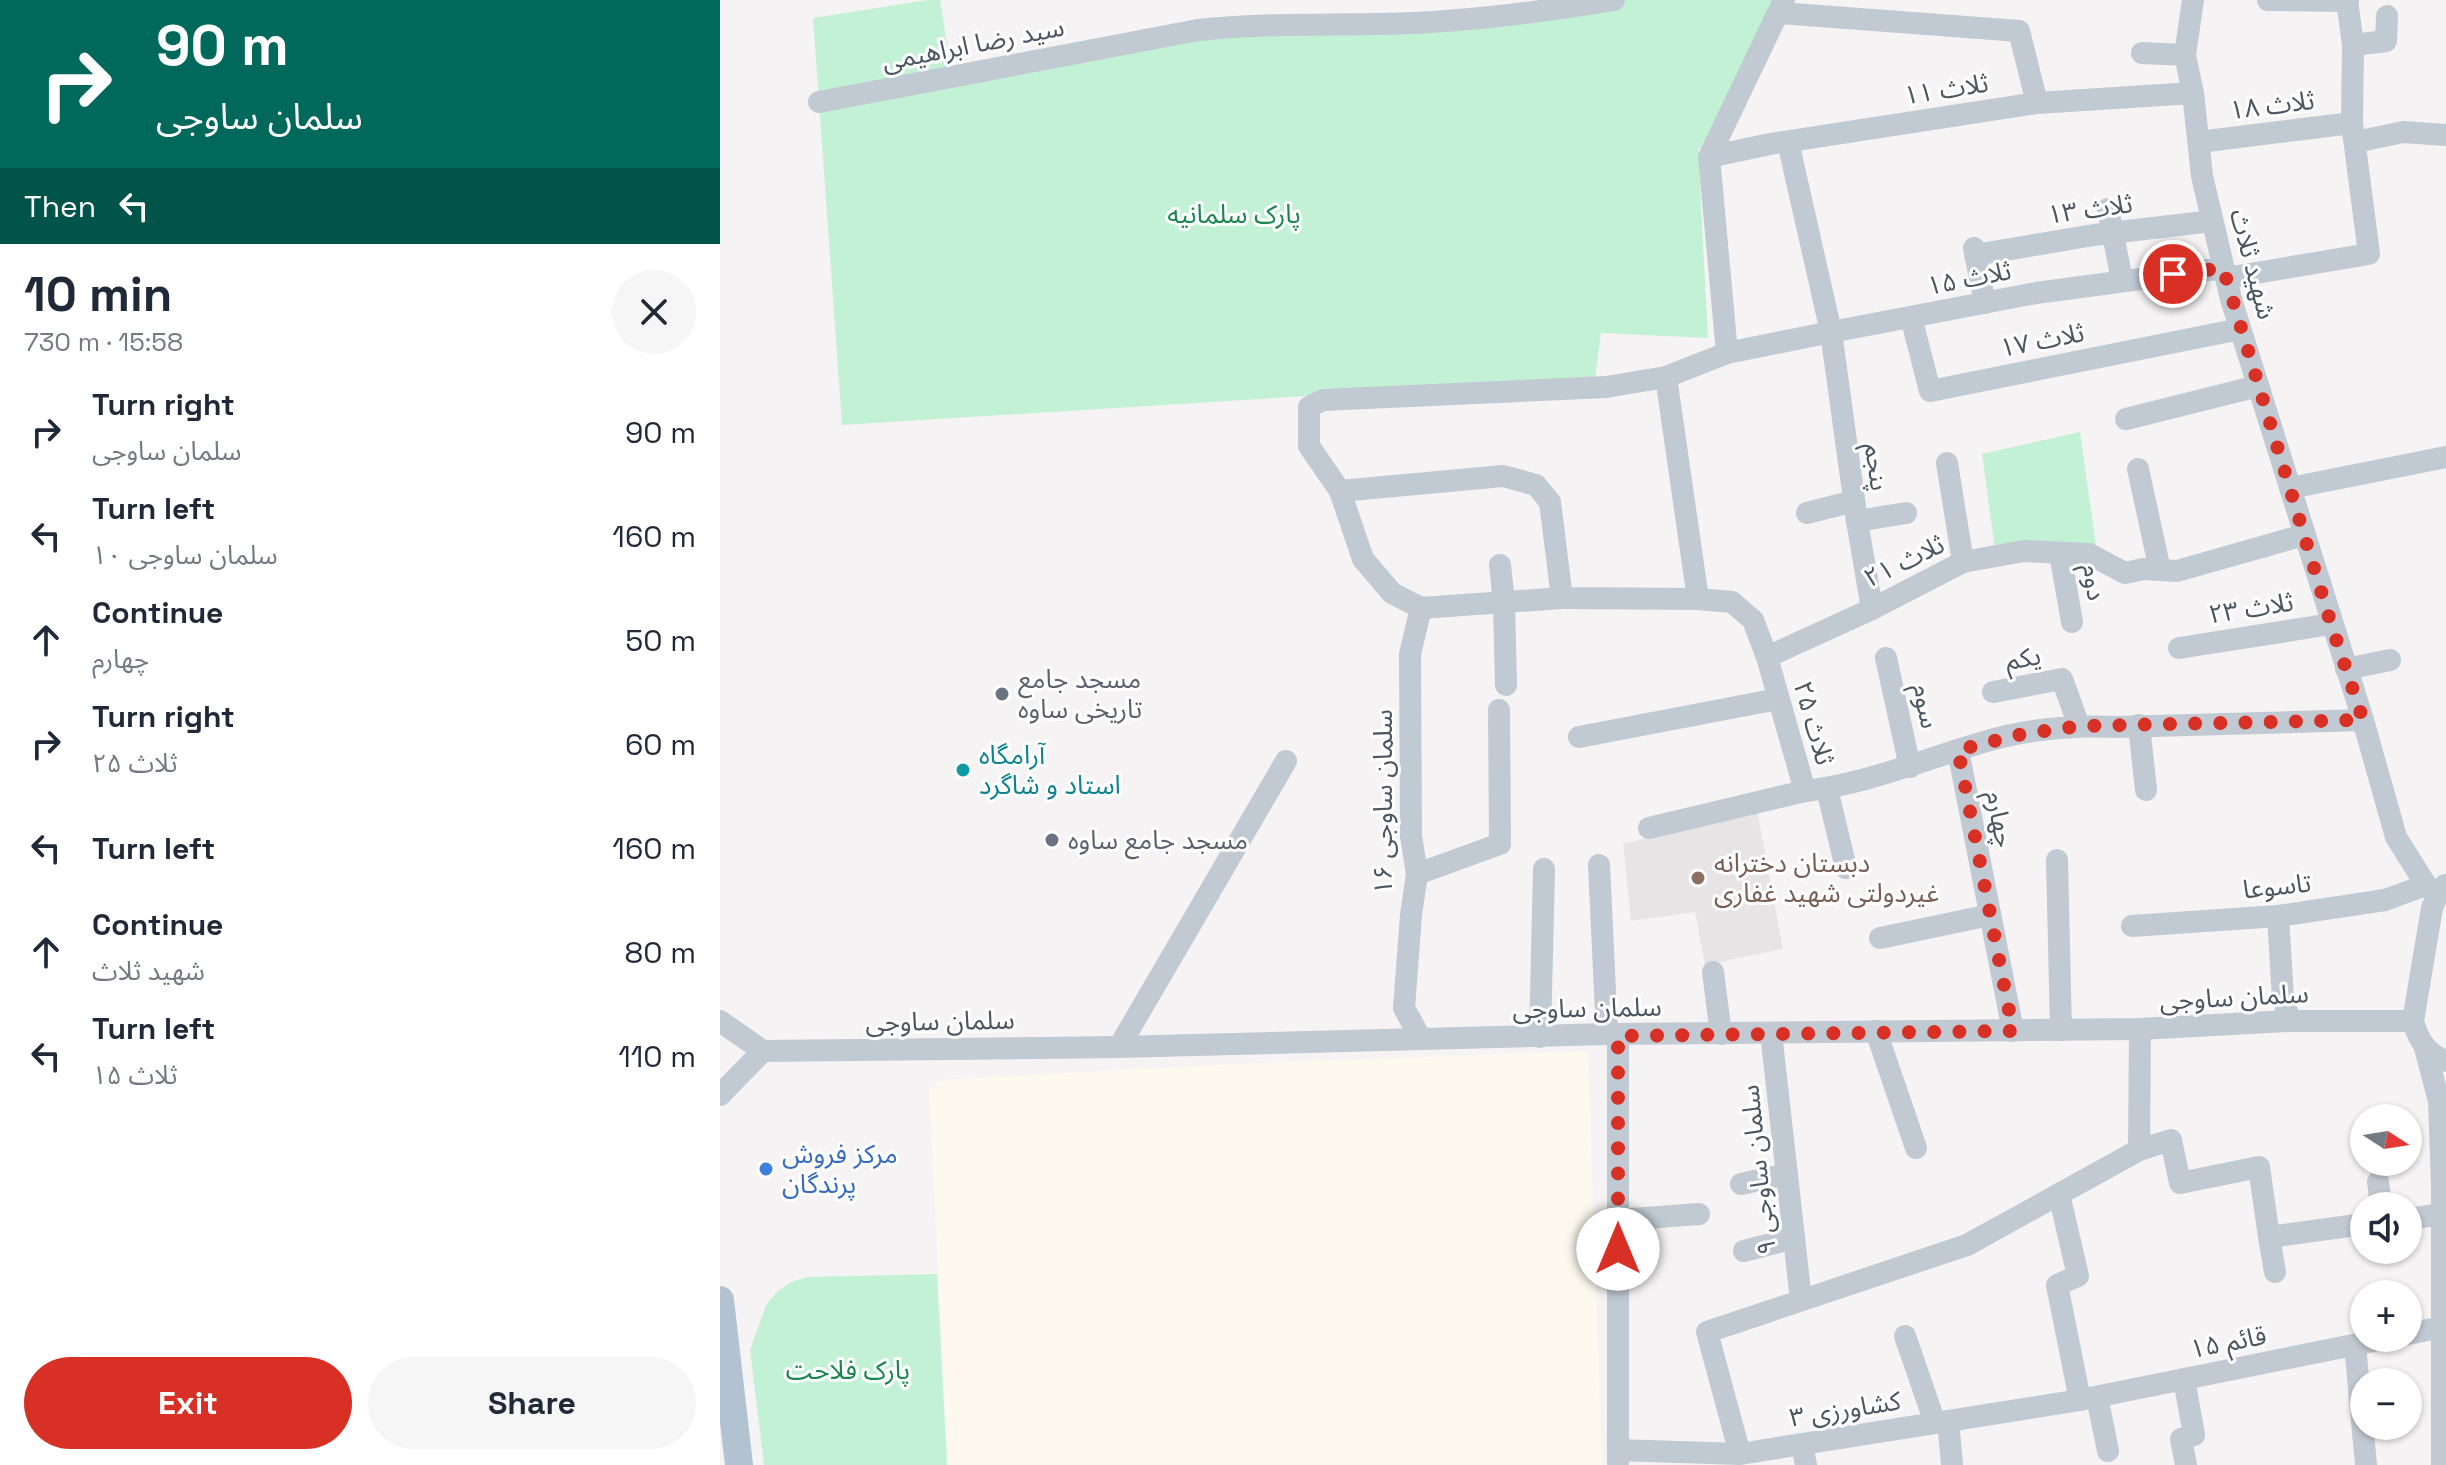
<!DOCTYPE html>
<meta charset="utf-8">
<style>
:root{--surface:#fff;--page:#f6f6f7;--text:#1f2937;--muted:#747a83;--accent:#d93025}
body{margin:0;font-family:"Space Grotesk","Noto Sans Arabic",sans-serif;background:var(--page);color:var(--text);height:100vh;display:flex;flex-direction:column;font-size:30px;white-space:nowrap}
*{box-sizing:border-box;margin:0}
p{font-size:26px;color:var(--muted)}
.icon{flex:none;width:44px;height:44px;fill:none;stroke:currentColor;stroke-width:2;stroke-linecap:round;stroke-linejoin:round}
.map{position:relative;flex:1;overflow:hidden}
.panel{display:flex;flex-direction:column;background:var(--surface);width:720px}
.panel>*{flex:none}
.banner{background:#00695c;color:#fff;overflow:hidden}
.needle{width:52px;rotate:102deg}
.controls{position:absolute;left:1630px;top:1104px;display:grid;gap:16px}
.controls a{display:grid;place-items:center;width:72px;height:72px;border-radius:50%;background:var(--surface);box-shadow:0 2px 6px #0004;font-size:40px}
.pin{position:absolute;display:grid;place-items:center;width:68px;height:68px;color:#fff;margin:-34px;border:4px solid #fff;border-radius:50%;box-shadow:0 2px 8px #0007}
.me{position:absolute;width:88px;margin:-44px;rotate:0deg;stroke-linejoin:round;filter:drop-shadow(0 0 6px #0008)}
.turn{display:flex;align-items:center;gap:28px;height:168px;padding:0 24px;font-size:36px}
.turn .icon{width:104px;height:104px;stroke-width:2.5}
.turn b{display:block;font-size:56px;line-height:68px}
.then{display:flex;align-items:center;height:76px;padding:0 24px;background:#0003;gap:16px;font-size:30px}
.round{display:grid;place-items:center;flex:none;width:84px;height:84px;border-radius:42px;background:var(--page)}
.head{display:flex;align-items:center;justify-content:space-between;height:136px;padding:0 24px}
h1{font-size:48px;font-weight:800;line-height:60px}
.cta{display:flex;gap:16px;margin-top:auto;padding:16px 24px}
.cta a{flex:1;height:92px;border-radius:48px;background:var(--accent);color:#fff;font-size:32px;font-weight:800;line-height:92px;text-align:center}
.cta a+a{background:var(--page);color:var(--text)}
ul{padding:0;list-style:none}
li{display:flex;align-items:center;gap:24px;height:104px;padding:0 24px}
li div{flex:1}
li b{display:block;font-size:30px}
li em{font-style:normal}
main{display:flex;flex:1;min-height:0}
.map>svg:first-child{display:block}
</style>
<main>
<section class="panel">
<div class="banner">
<div class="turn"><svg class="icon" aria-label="right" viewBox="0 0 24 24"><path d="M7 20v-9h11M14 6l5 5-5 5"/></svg><div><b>90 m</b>سلمان ساوجی</div></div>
<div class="then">Then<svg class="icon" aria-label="left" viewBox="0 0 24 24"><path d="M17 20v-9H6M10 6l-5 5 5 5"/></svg></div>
</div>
<div class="head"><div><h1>10 min</h1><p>730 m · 15:58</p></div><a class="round"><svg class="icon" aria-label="close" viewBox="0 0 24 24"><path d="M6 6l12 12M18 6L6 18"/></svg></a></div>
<ul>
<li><svg class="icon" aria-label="right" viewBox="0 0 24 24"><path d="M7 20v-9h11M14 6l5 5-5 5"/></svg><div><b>Turn right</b><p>سلمان ساوجی</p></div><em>90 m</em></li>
<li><svg class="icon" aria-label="left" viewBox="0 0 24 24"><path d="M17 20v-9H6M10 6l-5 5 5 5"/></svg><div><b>Turn left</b><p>سلمان ساوجی ۱۰</p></div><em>160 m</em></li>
<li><svg class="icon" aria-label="ahead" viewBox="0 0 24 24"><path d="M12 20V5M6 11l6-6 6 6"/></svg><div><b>Continue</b><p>چهارم</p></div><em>50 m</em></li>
<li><svg class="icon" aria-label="right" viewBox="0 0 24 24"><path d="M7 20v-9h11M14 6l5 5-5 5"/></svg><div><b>Turn right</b><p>ثلاث ۲۵</p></div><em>60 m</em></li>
<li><svg class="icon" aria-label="left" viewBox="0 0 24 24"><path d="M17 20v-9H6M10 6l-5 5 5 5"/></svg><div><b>Turn left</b></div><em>160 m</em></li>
<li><svg class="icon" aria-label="ahead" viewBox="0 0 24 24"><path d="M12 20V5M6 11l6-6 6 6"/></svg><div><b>Continue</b><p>شهید ثلاث</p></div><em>80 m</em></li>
<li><svg class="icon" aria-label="left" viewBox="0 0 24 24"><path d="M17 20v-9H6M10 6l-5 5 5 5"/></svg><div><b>Turn left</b><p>ثلاث ۱۵</p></div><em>110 m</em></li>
</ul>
<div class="cta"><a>Exit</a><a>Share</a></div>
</section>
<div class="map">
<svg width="1726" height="1465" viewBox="0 0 1726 1465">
<rect width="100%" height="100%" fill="#f5f3f3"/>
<!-- commercial -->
<path fill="#fdf9ef" d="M868 1051 882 1465H228L209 1090 220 1080 514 1064Z"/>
<!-- education -->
<path fill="#e6e4e5" d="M1037 810 1063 949 985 965 975 912 911 921 903 844Z"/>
<!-- green -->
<g fill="#c3f1d5">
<path d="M208 0H220L232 76 390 47 894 0H1057L998 139 978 149 988 338 881 333 875 378 122 425 93 18Z"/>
<path d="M1360 432 1376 545 1319 543 1275 550 1262 454Z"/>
<path d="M217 1274 227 1465H44L30 1350 46 1305 57 1292 71 1282 88 1277Z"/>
</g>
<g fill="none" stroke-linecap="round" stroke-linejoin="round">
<!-- minor -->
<g stroke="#c1cad2" stroke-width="22">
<path d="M1473 0 1465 55 1473 93 1482 176 1511 299 1643 720 1676 837 1706 885 1717 896"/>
<path d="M1548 0 1628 1"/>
<path d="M1060 13 1299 31 1317 103"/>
<path d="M1633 45 1666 41 1667 16"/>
<path d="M1422 53 1465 55"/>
<path d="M99 102 478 30C550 22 621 26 693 23 761 20 827 11 894 0"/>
<path d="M1068 142 1111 332 1137 521 1152 609"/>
<path d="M1479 142 1632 123"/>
<path d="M1636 142 1683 132 1726 135"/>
<path d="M989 157 1050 144 1317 103 1473 93"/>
<path d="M1388 209 1402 280"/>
<path d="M1254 248 1265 303"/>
<path d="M1255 255 1374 235 1492 221"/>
<path d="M1506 278 1649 254 1632 123 1633 45 1627 0"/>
<path d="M1191 317 1210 391 1520 329"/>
<path d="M1007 353 989 157 1064 0"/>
<path d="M946 377 1007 353 1111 332 1316 293 1503 268"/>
<path d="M1406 419 1538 386"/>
<path d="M1227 463 1243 562"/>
<path d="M1418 469 1440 570"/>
<path d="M1570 488 1726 457"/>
<path d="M620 491 783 476 816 485 830 502 842 598 978 599 1012 602 1033 620 1047 657 1085 791C1145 784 1200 761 1257 744 1301 730 1351 725 1397 727L1643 720"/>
<path d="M1087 513 1134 501"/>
<path d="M1137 521 1186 513"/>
<path d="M1340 553 1352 622"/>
<path d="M780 565 784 603 786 685"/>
<path d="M842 598 701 608 672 593 643 559 620 491 589 446V407L603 400 886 387 946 377 978 599"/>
<path d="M1459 648 1611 624"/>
<path d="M1047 657 1152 609 1243 562 1304 551 1369 554 1405 573 1423 569 1457 571 1584 535"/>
<path d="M1166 658 1190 767"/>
<path d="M1626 669 1670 660"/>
<path d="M1273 692 1342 679 1359 726"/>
<path d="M1419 725 1426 790"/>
<path d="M859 737 1058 699"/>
<path d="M1238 750 1293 1031"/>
<path d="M1107 789 1126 868"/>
<path d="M929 828 1085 791"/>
<path d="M1337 860 1341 1030"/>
<path d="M879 865 887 1034"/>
<path d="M697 874 780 844 779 710"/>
<path d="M1725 885 1717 896 1712 908 1693 1021C1698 1040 1707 1054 1726 1061"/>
<path d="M1558 916 1563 999 1570 1021"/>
<path d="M1412 926 1558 916 1665 900 1706 885"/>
<path d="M1160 938 1270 915"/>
<path d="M993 972 1001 1034"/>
<path d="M0 1021 43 1051 399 1047 887 1034 1420 1029 1570 1021H1693"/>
<path d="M1156 1031 1196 1148"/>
<path d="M1051 1033 1081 1300"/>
<path d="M898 1036V1462"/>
<path d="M820 1037 824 869"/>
<path d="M701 1039 684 1008 691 915 697 874 691 836 690 654 701 608"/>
<path d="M399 1047 566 761"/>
<path d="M1705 1048 1719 1101 1722 1185V1465"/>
<path d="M0 1095 43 1051"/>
<path d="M1419 1150 1420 1029"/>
<path d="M1658 1182 1661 1206"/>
<path d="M1021 1184 1067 1174"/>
<path d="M1339 1194 1358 1276 1337 1285 1360 1400"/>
<path d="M1688 1219 1722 1214"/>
<path d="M898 1220 979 1214"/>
<path d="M1549 1237 1555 1272"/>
<path d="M1024 1251 1074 1238"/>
<path d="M1688 1334 1722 1327"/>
<path d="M1185 1336 1215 1423"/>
<path d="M1635 1345 1646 1465"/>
<path d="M1464 1379 1474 1435 1461 1439 1466 1465"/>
<path d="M1377 1397 1388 1451"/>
<path d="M1228 1421 1232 1465"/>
<path d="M1082 1445 1086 1465"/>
<path d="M898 1450 1020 1454 1360 1400 1668 1338"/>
<path d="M1020 1454 987 1332 1247 1245 1419 1150 1451 1140 1460 1183 1539 1167 1549 1237 1644 1224"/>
</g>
<!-- major -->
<path stroke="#b3c2d1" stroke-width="28" d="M0 1300 19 1465"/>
</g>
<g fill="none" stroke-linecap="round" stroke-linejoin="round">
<!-- route -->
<path stroke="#d93025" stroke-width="14" stroke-dasharray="0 25.2" d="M898 1249V1036L1293 1031 1238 750 1298 735 1359 726 1643 720 1611 624 1503 268 1453 274"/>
</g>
<!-- markers -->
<g fill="#6b7280" stroke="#fff" stroke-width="3">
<circle cx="282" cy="694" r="8"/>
<circle cx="332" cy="840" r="8"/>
</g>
<circle fill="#0f9aa8" stroke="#fff" stroke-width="3" cx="243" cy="770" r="8"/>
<circle fill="#8d6e63" stroke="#fff" stroke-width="3" cx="978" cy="878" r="8"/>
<circle fill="#3f7fe0" stroke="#fff" stroke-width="3" cx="46" cy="1169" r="8"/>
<g text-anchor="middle" stroke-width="6" stroke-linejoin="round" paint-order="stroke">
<!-- street labels -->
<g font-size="26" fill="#4a5661" stroke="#fff">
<text transform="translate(253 44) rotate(-11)" y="9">سید رضا ابراهیمی</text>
<text transform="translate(1226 89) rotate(-9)" y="9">ثلاث ۱۱</text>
<text transform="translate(1552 105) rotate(-7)" y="9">ثلاث ۱۸</text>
<text transform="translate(1370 209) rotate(-8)" y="9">ثلاث ۱۳</text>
<text transform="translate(1533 264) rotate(75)" y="9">شهید ثلاث</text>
<text transform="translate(1249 278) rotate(-11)" y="9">ثلاث ۱۵</text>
<text transform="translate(1322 340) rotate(-11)" y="9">ثلاث ۱۷</text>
<text transform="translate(1157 467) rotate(82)" y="9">پنجم</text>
<text transform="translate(1184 561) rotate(-26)" y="9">ثلاث ۲۱</text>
<text transform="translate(1374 582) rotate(80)" y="9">دوم</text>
<text transform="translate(1531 608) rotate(-9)" y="9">ثلاث ۲۳</text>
<text transform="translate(1303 658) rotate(-10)" y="9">یکم</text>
<text transform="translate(1206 706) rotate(78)" y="9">سوم</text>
<text transform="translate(1094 723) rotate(74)" y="9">ثلاث ۲۵</text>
<text transform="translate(663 802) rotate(-90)" y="9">سلمان ساوجی ۱۶</text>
<text transform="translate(1280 819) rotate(79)" y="9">چهارم</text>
<text transform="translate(1557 886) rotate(-6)" y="9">تاسوعا</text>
<text transform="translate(1514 997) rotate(-3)" y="9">سلمان ساوجی</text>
<text transform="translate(867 1008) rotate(-1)" y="9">سلمان ساوجی</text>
<text transform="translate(220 1021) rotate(-1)" y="9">سلمان ساوجی</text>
<text transform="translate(1038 1170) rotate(-96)" y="9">سلمان ساوجی ۹</text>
<text transform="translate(1508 1342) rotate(-11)" y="9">قائم ۱۵</text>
<text transform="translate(1125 1409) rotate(-9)" y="9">کشاورزی ۳</text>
</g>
<!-- park labels -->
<g font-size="26" fill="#17864f" stroke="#fff">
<text x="514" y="223">پارک سلمانیه</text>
<text x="128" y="1379">پارک فلاحت</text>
</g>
<!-- worship labels -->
<g font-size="26" fill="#5b616d" stroke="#fff" text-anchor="start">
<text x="298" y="688">مسجد جامع<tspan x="298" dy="30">تاریخی ساوه</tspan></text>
<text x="348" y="849">مسجد جامع ساوه</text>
</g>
<!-- culture labels -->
<g font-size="26" fill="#0d838f" stroke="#fff" text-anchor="start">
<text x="259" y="764">آرامگاه<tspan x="259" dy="30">استاد و شاگرد</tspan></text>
</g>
<!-- education labels -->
<g font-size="26" fill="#785e54" stroke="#fff" text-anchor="start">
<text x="994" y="872">دبستان دخترانه<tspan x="994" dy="30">غیردولتی شهید غفاری</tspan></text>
</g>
<!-- shop labels -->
<g font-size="26" fill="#366cbe" stroke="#fff" text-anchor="start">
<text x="62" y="1163">مرکز فروش<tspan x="62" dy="30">پرندگان</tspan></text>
</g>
</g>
</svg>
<div class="controls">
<a><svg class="needle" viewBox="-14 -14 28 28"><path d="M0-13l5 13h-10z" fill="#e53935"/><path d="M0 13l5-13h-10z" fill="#747a83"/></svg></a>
<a><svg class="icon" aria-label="sound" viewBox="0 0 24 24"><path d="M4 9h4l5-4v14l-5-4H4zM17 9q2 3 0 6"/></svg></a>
<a>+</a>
<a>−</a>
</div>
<div class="pin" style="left:1453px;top:274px;background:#d93025"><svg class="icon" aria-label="arrive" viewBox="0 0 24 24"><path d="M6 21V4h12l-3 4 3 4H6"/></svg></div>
<svg class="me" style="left:898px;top:1249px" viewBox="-20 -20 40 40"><circle r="19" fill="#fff"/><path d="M0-13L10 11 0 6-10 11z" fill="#d93025"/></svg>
</div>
</main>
